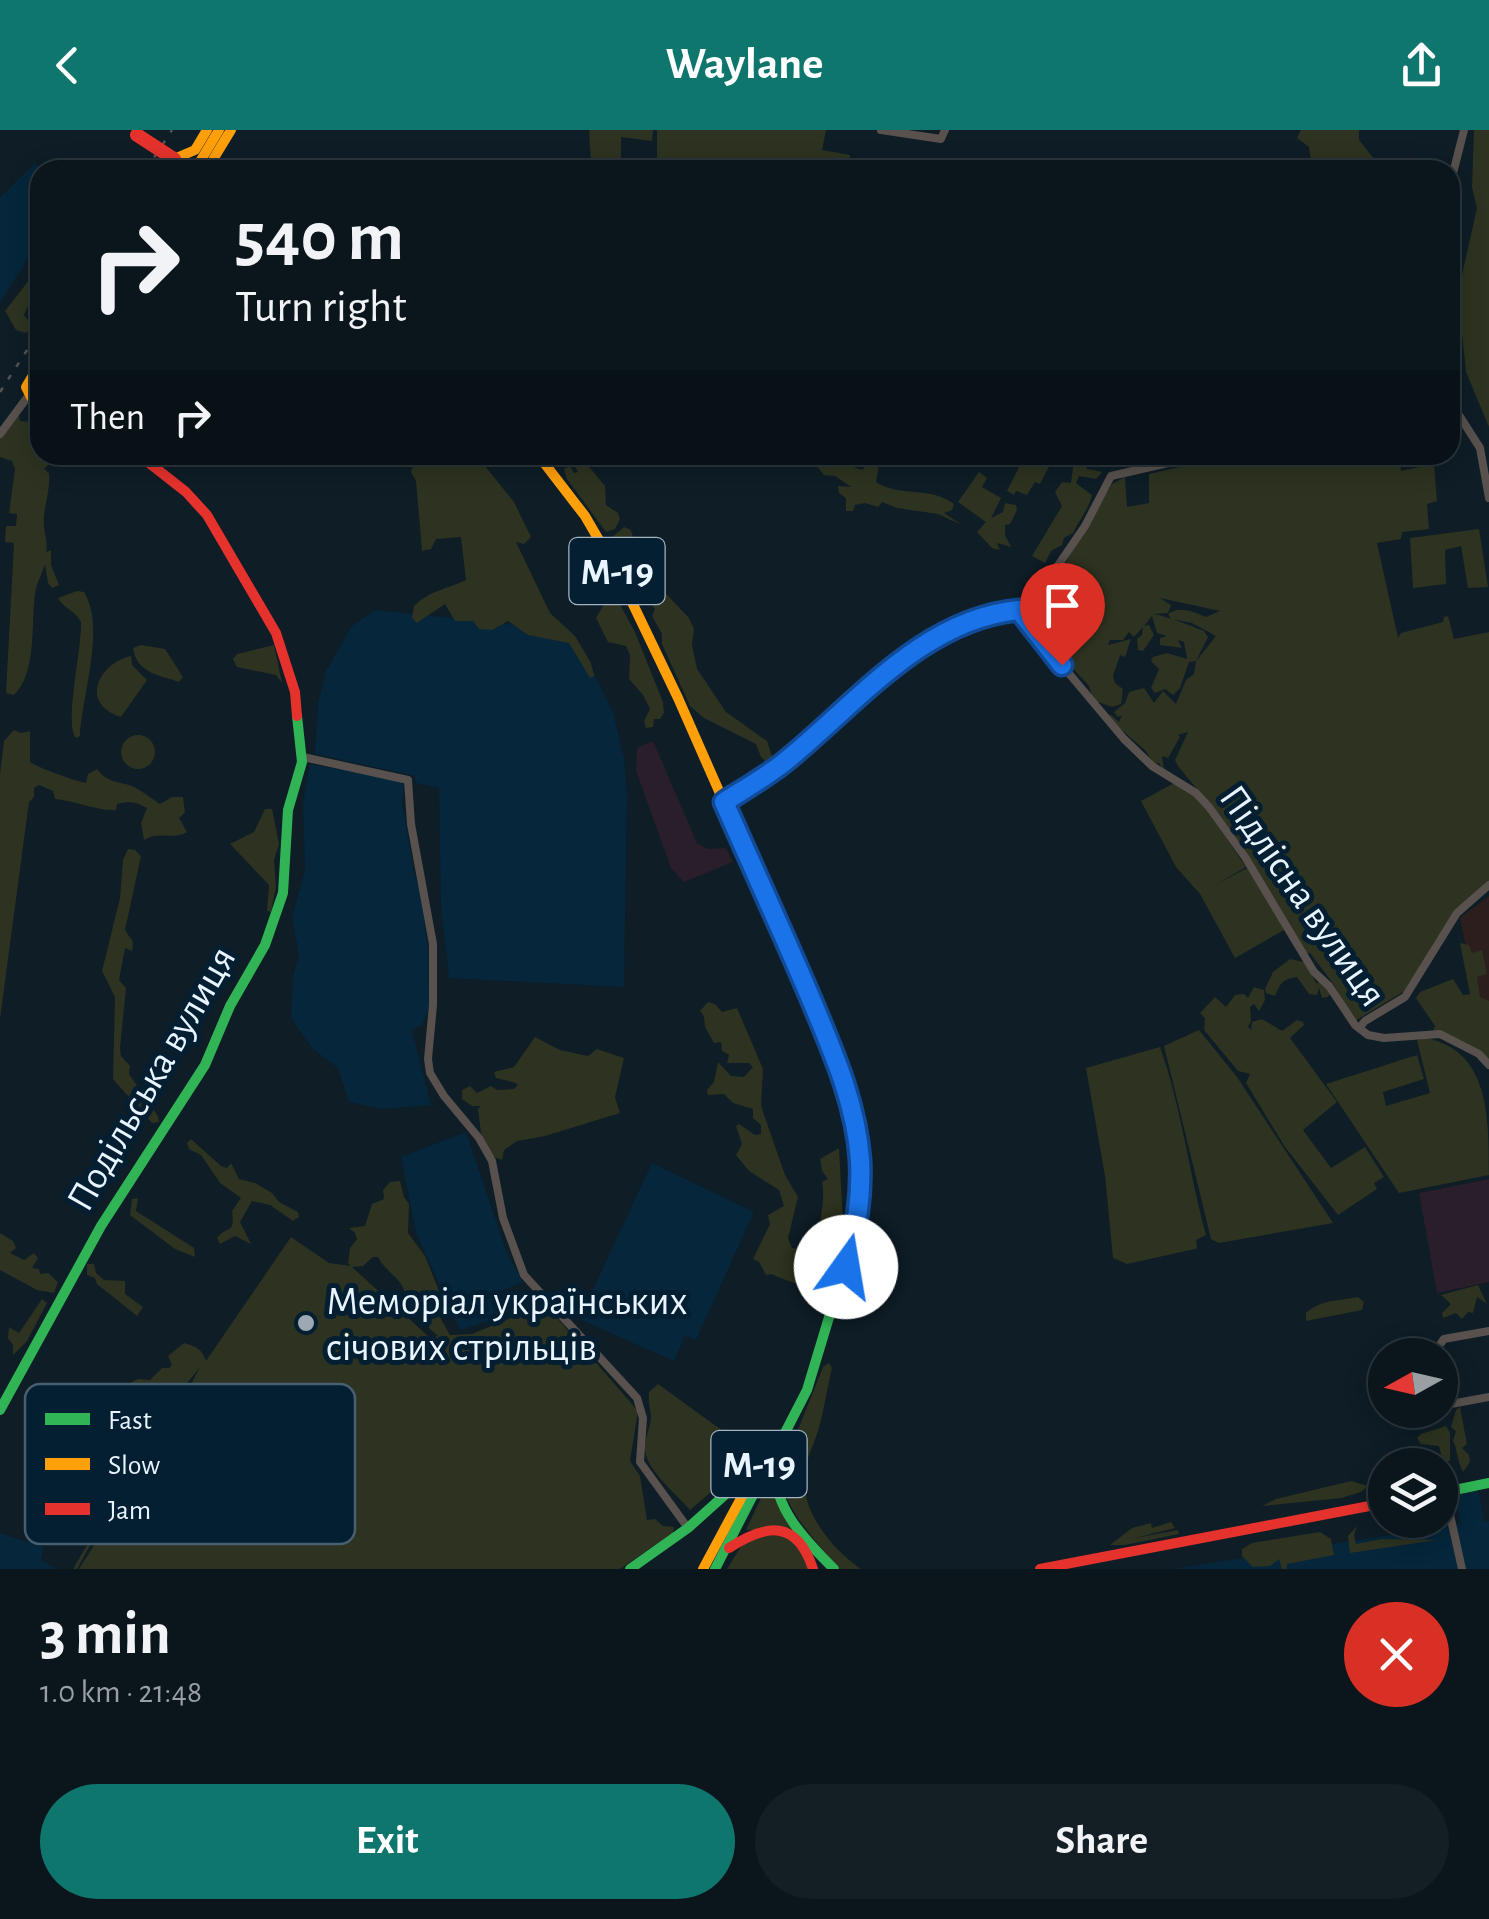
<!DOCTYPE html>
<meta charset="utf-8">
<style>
:root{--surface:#0a161c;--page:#131f25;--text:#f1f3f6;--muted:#999fa3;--line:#2a353b;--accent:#0f766e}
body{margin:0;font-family:"Alegreya Sans",sans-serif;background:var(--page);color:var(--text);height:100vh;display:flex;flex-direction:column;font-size:38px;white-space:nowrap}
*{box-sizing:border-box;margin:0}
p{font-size:32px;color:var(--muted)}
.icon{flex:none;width:55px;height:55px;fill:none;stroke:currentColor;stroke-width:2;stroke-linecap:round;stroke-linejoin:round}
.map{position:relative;height:1439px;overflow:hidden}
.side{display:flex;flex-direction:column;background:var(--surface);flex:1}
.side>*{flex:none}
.guide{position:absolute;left:30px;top:30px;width:1430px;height:305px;border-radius:30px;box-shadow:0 5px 25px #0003,0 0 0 2px var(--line);background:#0a161c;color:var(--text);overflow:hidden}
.needle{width:65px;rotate:262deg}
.fabs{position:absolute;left:1368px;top:1208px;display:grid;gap:20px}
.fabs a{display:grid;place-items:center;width:90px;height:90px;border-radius:50%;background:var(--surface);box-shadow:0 5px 25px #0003,0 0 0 2px var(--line);font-size:50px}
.pin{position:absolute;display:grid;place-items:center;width:85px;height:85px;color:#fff;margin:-102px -42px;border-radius:50% 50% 50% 0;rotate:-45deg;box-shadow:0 0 10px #0007}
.pin .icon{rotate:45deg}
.me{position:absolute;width:110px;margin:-55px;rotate:13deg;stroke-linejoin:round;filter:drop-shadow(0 0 8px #0008)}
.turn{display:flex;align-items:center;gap:35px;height:210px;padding:0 40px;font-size:45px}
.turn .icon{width:130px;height:130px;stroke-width:2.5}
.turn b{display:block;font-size:70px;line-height:85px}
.then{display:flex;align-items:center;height:95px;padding:0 40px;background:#0003;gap:20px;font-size:38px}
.round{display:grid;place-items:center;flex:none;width:105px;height:105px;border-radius:52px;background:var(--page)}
.headline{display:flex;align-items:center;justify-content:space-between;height:170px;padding:0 40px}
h1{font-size:60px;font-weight:700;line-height:75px}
.cta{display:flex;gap:20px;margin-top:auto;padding:20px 40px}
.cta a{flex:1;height:115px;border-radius:60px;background:var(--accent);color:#fff;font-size:40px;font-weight:700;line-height:115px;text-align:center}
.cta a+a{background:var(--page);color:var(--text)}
header{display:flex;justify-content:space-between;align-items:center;height:130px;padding:0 40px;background:var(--accent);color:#fff;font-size:45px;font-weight:700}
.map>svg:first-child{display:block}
</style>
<header><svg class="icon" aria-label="back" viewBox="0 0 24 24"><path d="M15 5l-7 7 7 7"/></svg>Waylane<svg class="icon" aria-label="share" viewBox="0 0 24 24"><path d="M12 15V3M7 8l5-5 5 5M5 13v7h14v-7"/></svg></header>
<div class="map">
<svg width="1489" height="1439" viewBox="0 0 1489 1439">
<rect width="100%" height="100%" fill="#0e1d26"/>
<!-- commercial -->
<g fill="#291e29">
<path d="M653 611 697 713 708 719 726 718 733 732 684 752 671 738 636 641 637 618Z"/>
<path d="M1489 1049V1152L1437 1163 1419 1063Z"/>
</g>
<!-- built -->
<g fill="#05263b">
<path d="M35 33 41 40 40 110 0 172V68Z"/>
<path d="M376 480 525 496 550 504 576 507 613 582 624 628 627 663 624 857 449 848 441 777 439 658 416 653 415 646 315 624 318 573 326 541 352 496Z"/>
<path d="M310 634 400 651 404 656 402 672 414 742 421 766 428 818 429 878 422 895 412 900 431 975 382 979 349 972 338 938 312 918 291 888 293 846 299 825 292 788 305 740 303 673Z"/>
<path d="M466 1002 507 1123 523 1152 494 1164 502 1187 460 1200 416 1103 401 1027Z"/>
<path d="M652 1033 754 1082 696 1210 685 1206 674 1231 579 1189Z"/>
<path d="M1477 1353 1484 1391H1489V1439H1172L1461 1394 1453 1357Z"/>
<path d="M0 1403 44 1417 41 1430 57 1439H0Z"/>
</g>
<!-- medical -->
<path fill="#2c1e1c" d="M1489 766V926L1460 788Z"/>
<!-- green -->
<g fill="#2d3320" fill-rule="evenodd">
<path d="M589 0H653L652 11 621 7V34L591 32Z"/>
<path d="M657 0H826L822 20 850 25 847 40H657Z"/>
<path d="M1301 0H1359V10L1383 40H1312L1309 17 1297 8Z"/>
<path d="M1474 0H1489V297L1466 242 1460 184V154L1477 78 1472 57Z"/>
<path d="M40 142V164L35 161 24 185 34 199 25 203 16 200 5 181 30 149Z"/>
<path d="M19 284 20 291 31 292 38 302 33 319 48 329 49 334 44 339 49 343C51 361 42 379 44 397 45 407 48 411 46 422L51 420V435L59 455 52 458 48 453 45 434C42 444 36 454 35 464 31 494 37 543 14 565L6 563 14 413 5 412 6 396H16L17 384 9 383 15 339 12 331 0 327V301Z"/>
<path d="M416 325H476L514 372 531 407 524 414 516 412 550 483 575 506 591 533 594 546 590 548 569 513 528 505 508 491 492 500 479 499 473 491H455L445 474 417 493 412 488 414 476C430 460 448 459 466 450L461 407 436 409 431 419 422 421 416 351 411 342Z"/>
<path d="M569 325H579L605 356 606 375 618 383 620 389 615 399 606 402 567 349 564 339 570 336 574 343 578 342Z"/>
<path d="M808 325H840L851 336 862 340 869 333 879 335 876 352C901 368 928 355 954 374L952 380 944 383 962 395 938 384 897 378 882 372 878 377 865 373 855 375 853 381H846V368L839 363 838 356 851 357 835 346 824 345Z"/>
<path d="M1233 325H1399L1401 341 1434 334 1437 371 1427 374 1429 399 1402 402 1401 409 1377 413 1398 508 1401 503 1443 492 1444 487 1448 486 1454 509 1489 502V752L1464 774 1408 859 1355 891 1332 852 1310 823 1306 824 1210 675 1178 636 1175 630 1188 602 1178 605 1180 607 1168 628 1162 626 1164 640 1159 633 1153 634 1146 621 1109 589 1110 584 1119 592 1122 585 1118 587 1114 582 1125 573 1129 562 1144 558 1154 573 1163 561 1176 574 1186 550 1194 544 1196 531 1189 532 1180 558 1173 565 1165 559 1155 563 1151 558 1159 539 1151 531 1153 527 1167 523 1187 529 1184 512 1178 510 1182 518 1160 515V508L1167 506 1157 503 1152 486 1144 496 1149 495 1154 505 1143 521 1138 520 1137 509 1142 505 1143 497 1134 507 1129 502 1123 510H1110L1108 515 1131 509 1125 527 1120 525 1113 546 1115 553 1123 559 1121 574 1112 577 1093 570 1089 556 1032 494 1028 483 1052 456 1112 354 1125 347 1127 377 1149 373V344ZM1160 468 1220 481 1206 487C1194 482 1180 475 1168 484L1171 489 1192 493 1216 506 1196 531 1208 507 1204 501C1188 495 1167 486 1153 484L1168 483 1171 475Z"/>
<path d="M1023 329 1050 335 1040 354 1035 352 1027 365 1016 361 1014 365 1007 361Z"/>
<path d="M1074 331H1084L1087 339 1102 342 1096 349 1079 346 1076 353 1092 365C1089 379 1079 390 1073 403L1064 408 1062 415 1051 421 1045 433 1032 426 1062 376 1055 362 1062 352 1071 353Z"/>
<path d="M979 342 987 348 982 357 1001 368 991 388 1003 382 1005 373 1016 375 1017 380 1010 394 1005 395V405L1011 417 997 413 1000 420 992 418 977 402 986 392 958 372Z"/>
<path d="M624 397 631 400 637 421 652 449 689 488 694 499 692 515 697 539 726 582 767 611 773 629 768 633 761 627 756 614 704 588 690 576 662 514V504L652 486 655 479 645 466 638 465 631 444 611 408Z"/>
<path d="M1479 399 1488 457 1468 458 1461 416 1445 420 1446 454 1413 458 1410 408Z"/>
<path d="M612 460 635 502 663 572 664 583 660 589H654L653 597 646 598 644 591 650 579 643 565 629 549 630 525 626 516 608 512 596 488Z"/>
<path d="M77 461 84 462C106 497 82 565 80 606L76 608C64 593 82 519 81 492 75 480 64 479 58 468Z"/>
<path d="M141 515 165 519 183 547 179 552C160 545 137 544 133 518Z"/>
<path d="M274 515 282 553 276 545 237 537 233 529 237 524Z"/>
<path d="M131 526 132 535 147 550 121 587C80 574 97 534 131 526Z"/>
<path d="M14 600 21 603 30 601V632C39 638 75 651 86 653L88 644 97 639C107 652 115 651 129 655 140 659 151 668 160 674L172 667H183L185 682 179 688 187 702C173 711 159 700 144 710L141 693 147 678C136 672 129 671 117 674L116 680C95 681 77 671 55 669L53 661 39 655 34 658V667L29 672 0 889V644L4 611Z"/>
<circle cx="138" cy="622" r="17"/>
<path d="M1176 652 1200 669 1246 737 1215 755 1247 738 1286 799 1235 828 1200 764 1176 737 1141 671Z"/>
<path d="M265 679H272L279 714 274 730 276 757 271 782 267 781 269 755 230 714 254 702Z"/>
<path d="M128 719 135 720 141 726 125 800 133 812 132 821 125 818 119 850 126 858 120 918 121 926 130 936 129 944 158 986 159 992 152 993 113 949 115 867 102 841 120 768 123 730Z"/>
<path d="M1460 813 1469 815 1472 823 1482 820 1487 844 1477 847 1480 867 1489 871V929L1432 903 1435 896 1416 868 1420 862 1453 849 1463 865 1470 864Z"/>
<path d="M1290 829 1304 832 1317 854 1320 849 1330 864 1328 867 1322 868 1319 858 1317 865 1309 864 1297 847C1282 849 1280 854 1275 866L1266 863 1265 859 1273 842Z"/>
<path d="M1254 857 1264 860 1265 870 1259 881 1254 874 1250 877 1251 891 1248 897 1251 900 1252 892 1262 889 1282 901 1297 890 1303 892 1304 895 1290 908 1337 972 1303 1000 1331 1038 1365 1017 1384 1047 1374 1053 1377 1059 1338 1085 1285 1017 1246 953 1250 944 1238 941 1204 900 1205 888 1200 883 1215 867 1226 877 1235 865 1244 864 1248 868Z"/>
<path d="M708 872 715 874 722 882 737 878 763 939 761 976 785 1045 798 1067 788 1108 792 1118 815 1119 821 1129C819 1142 825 1150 821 1164L771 1144 766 1145 759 1132 753 1129 770 1094 768 1085 784 1076 779 1060 749 1041 736 1025 742 1014 736 996 739 994 755 1005 761 1004V995L753 988V979L733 973 724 964 708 965 707 960 714 952 718 932 731 946 744 947 753 937 749 933H727L729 925 722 921 721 912 714 913 705 897 704 886 700 881Z"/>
<path d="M1199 900 1237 947 1333 1093 1219 1113 1211 1109 1164 916Z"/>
<path d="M535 907 560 920 588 926 597 919 624 928 615 967 620 983 545 1006 517 1011 504 1020 502 1030 492 1026 481 1003 478 979 481 976H472L462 969V960L470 956 477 963 491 956 497 960 514 959 518 955 516 953 496 948 494 942 514 937Z"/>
<path d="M1426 908C1489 921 1489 985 1489 1045L1399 1063 1326 954 1417 925 1424 949 1383 962 1386 976 1430 963 1417 910Z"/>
<path d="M1160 917C1182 979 1189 1043 1206 1105L1196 1110 1197 1118 1195 1119 1127 1134 1113 1128 1105 1046 1086 938Z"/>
<path d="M191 1009 221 1036 227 1038 231 1033 239 1049 255 1053 272 1063 279 1072 298 1082 299 1087 293 1091 270 1075 252 1071 240 1092 251 1114 235 1106 220 1114 217 1108C228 1094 235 1106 232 1081L241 1068 220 1053 201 1025 189 1019 187 1013Z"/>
<path d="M839 1018 843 1092 838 1115 832 1126 821 1124C814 1102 827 1076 822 1052L828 1049 822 1041 820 1029Z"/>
<path d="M400 1051 404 1067 409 1074 408 1103 425 1126 442 1168 441 1189 450 1205 472 1204 545 1174 638 1281 630 1331 640 1346 647 1390 655 1389 663 1396 674 1397 673 1403 620 1439H79L166 1302 200 1237 184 1257 169 1290 117 1366 77 1439H73L114 1369 116 1352 123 1336 129 1305 141 1279 142 1265 126 1260V1255L138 1249 150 1250 162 1238H169L172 1235 168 1226 184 1213C197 1217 202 1219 206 1231L291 1107 329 1133 351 1136 348 1133 350 1118 357 1109 355 1103 349 1098 365 1096 372 1074 384 1069 383 1060 390 1052ZM373 1127H378C384 1139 394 1144 401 1154 408 1166 407 1176 419 1185L428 1182 429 1198 438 1206 429 1207 352 1137 363 1136Z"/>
<path d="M138 1068 136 1081 194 1118 195 1127 175 1119 130 1085 132 1069Z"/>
<path d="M0 1103 13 1111 16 1118 10 1123 24 1130 34 1123 38 1128 32 1138 39 1139 40 1144 48 1143 58 1152 54 1163 37 1160 0 1140Z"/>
<path d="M87 1134H94L96 1143 104 1150 125 1151V1164L143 1177 137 1186 97 1154 95 1148 87 1145Z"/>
<path d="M1478 1155 1487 1174 1477 1167 1473 1183 1468 1182 1462 1189 1456 1183 1443 1188 1442 1183 1451 1174 1441 1165Z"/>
<path d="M1358 1167 1364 1172 1362 1180 1306 1191V1183C1321 1169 1339 1171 1358 1167Z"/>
<path d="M42 1169 47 1173 27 1211 13 1225V1215L8 1208 9 1197 19 1203Z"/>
<path d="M829 1233 832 1238C827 1259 824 1281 818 1301 813 1316 805 1332 804 1347 802 1383 833 1420 861 1439H840C816 1412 788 1383 779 1347L823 1237Z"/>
<path d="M658 1254 745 1317 742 1331 728 1337 725 1350 690 1380C676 1363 644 1339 645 1317 645 1307 651 1296 651 1286 650 1277 648 1271 649 1262Z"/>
<path d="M1460 1277 1467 1314 1462 1318 1469 1325 1470 1332 1463 1342C1457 1331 1457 1317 1453 1311L1456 1301 1451 1297 1456 1280Z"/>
<path d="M1446 1296 1450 1303V1331L1443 1332 1439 1316 1421 1314 1417 1308 1421 1304Z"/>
<path d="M1351 1351 1368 1356 1361 1362 1341 1368 1262 1376 1276 1369Z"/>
<path d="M769 1354 793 1399 746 1400 767 1355Z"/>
<path d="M1171 1392 1175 1398 1135 1408 1178 1400 1179 1404 1125 1415H1110L1132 1398 1151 1393 1152 1398Z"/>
<path d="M1357 1396 1354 1405 1356 1414 1382 1409 1437 1410 1350 1423 1348 1406Z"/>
<path d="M779 1402 798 1416 810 1439H727L745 1410Z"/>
<path d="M1320 1402 1331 1409 1334 1425 1287 1434V1439H1282L1279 1429 1270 1436 1253 1437 1242 1426V1419L1252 1413Z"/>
</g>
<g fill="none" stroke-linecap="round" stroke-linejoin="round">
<!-- street -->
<g stroke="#58514d" stroke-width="8">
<path d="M881 0 941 9 945 0"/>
<path d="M1450 55 1464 0"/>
<path d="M1450 242 1455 279 1480 318 1489 368"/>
<path d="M0 304 29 265"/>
<path d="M1019 480 1024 490 1124 609 1152 636 1196 663 1209 677 1245 727 1314 842 1329 856 1355 895 1368 905 1384 908 1440 904 1479 924 1489 935"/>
<path d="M303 627 408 650 411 694 433 814V875L428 929 430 943 444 966 479 1008 492 1031 503 1088 524 1145 637 1268 643 1288 640 1332 688 1398"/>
<path d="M725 672 779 637 879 549 931 511 965 494 1019 480 1035 469 1085 396 1111 346 1203 325"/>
<path d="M1359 898 1365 891 1405 867 1457 783 1489 755"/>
<path d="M1441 1213 1444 1209 1489 1201"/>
<path d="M1451 1274 1489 1267"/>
<path d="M1445 1362 1462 1439"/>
</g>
<!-- fast -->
<g stroke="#30b455" stroke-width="10">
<path d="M0 1280 101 1096 205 935 230 876 265 815 283 763 288 680 302 632 297 586"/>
<path d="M776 1330C769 1374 805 1410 834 1439"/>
<path d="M1440 1363 1489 1353"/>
<path d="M630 1439 688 1398 747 1345"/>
<path d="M715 1439 807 1260 856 1098 860 1058 857 1010 839 934 748 727"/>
</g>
<!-- slow -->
<g stroke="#ff9f0a" stroke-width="10">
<path d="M174 29 192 40"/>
<path d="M175 40 174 29 195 20 207 0"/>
<path d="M195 40 219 0"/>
<path d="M211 40 214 28 231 0"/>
<path d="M40 245 32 247 26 257 31 267 40 269"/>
<path d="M538 325 585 386 617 441 678 568 748 727"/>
<path d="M703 1439 768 1318"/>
</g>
<!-- jam -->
<g stroke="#e5322d" stroke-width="10">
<path d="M139 325 186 362 207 385 276 503 295 562 297 586"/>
<path d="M729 1418C767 1393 797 1390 813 1439"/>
<path d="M1040 1439 1385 1373"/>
</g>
<!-- rail -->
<g stroke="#535456" stroke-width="2.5" stroke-dasharray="5 10" stroke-linecap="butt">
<path d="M146 40 172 0"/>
<path d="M0 262 40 200"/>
</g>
<!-- jam-bridge -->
<path stroke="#e5322d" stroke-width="14" d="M137 5 174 29"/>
</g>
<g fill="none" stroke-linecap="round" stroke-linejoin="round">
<!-- route casing -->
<g stroke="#114b97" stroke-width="25">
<path id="route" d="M846 1137C856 1101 862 1068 860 1030 856 973 833 922 811 869 783 803 753 738 724 672 743 660 764 648 782 634 854 577 921 489 1019 480L1062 535"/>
</g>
<!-- route -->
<use href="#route" stroke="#1a73e8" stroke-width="18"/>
</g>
<!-- markers -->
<circle fill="#9ca9b3" stroke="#041f31" stroke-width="4" cx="306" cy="1193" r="10"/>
<g text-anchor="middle" stroke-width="10" stroke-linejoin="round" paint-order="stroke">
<!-- shield labels -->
<g fill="#041f31" stroke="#a4b4c1" stroke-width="2.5">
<rect x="569.5" y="408" width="95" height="66" rx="8"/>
<rect x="711.5" y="1301" width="95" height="66" rx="8"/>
</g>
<g font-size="38" font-weight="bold" fill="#e8f4ff">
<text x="617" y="454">М-19</text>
<text x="759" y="1347">М-19</text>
</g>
<!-- street labels -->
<g font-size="40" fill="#e8f4ff" stroke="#041f31">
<text transform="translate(1304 765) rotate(55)" y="14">Підлісна вулиця</text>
<text transform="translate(150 948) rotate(-60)" y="14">Подільська вулиця</text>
</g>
<!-- poi labels -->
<g font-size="40" fill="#e8f4ff" stroke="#041f31" text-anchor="start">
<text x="326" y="1184">Меморіал українських<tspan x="326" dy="46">січових стрільців</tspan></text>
</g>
</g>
<!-- legend -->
<rect x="25" y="1254" width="330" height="160" rx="15" fill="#041f31" stroke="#485f6f" stroke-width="2.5"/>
<rect x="45" y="1283" width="45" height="12" fill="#30b455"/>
<rect x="45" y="1328" width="45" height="12" fill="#ff9f0a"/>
<rect x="45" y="1373" width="45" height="12" fill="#e5322d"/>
<g font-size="28" fill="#e8f4ff">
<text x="108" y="1299">Fast</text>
<text x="108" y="1344">Slow</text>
<text x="108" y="1389">Jam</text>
</g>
</svg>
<div class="fabs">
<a><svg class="needle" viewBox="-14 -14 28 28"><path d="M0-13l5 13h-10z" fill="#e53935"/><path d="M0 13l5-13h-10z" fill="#999fa3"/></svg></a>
<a><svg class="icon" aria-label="layers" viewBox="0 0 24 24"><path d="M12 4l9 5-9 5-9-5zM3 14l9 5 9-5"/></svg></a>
</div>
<div class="pin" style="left:1062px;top:535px;background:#d93025"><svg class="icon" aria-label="arrive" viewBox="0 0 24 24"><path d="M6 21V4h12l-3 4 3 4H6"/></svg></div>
<svg class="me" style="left:846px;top:1137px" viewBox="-20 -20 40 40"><circle r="19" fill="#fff"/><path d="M0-13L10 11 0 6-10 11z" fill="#1a73e8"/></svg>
<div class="guide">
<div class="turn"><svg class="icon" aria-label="right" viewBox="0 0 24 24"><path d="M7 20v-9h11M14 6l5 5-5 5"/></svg><div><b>540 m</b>Turn right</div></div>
<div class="then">Then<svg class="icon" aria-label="right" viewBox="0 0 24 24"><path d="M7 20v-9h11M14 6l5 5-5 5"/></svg></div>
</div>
</div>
<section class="side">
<div class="headline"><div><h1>3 min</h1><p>1.0 km · 21:48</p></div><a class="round" style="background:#d93025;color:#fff"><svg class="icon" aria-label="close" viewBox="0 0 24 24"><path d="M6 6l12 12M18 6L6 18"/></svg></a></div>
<div class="cta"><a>Exit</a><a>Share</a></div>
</section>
